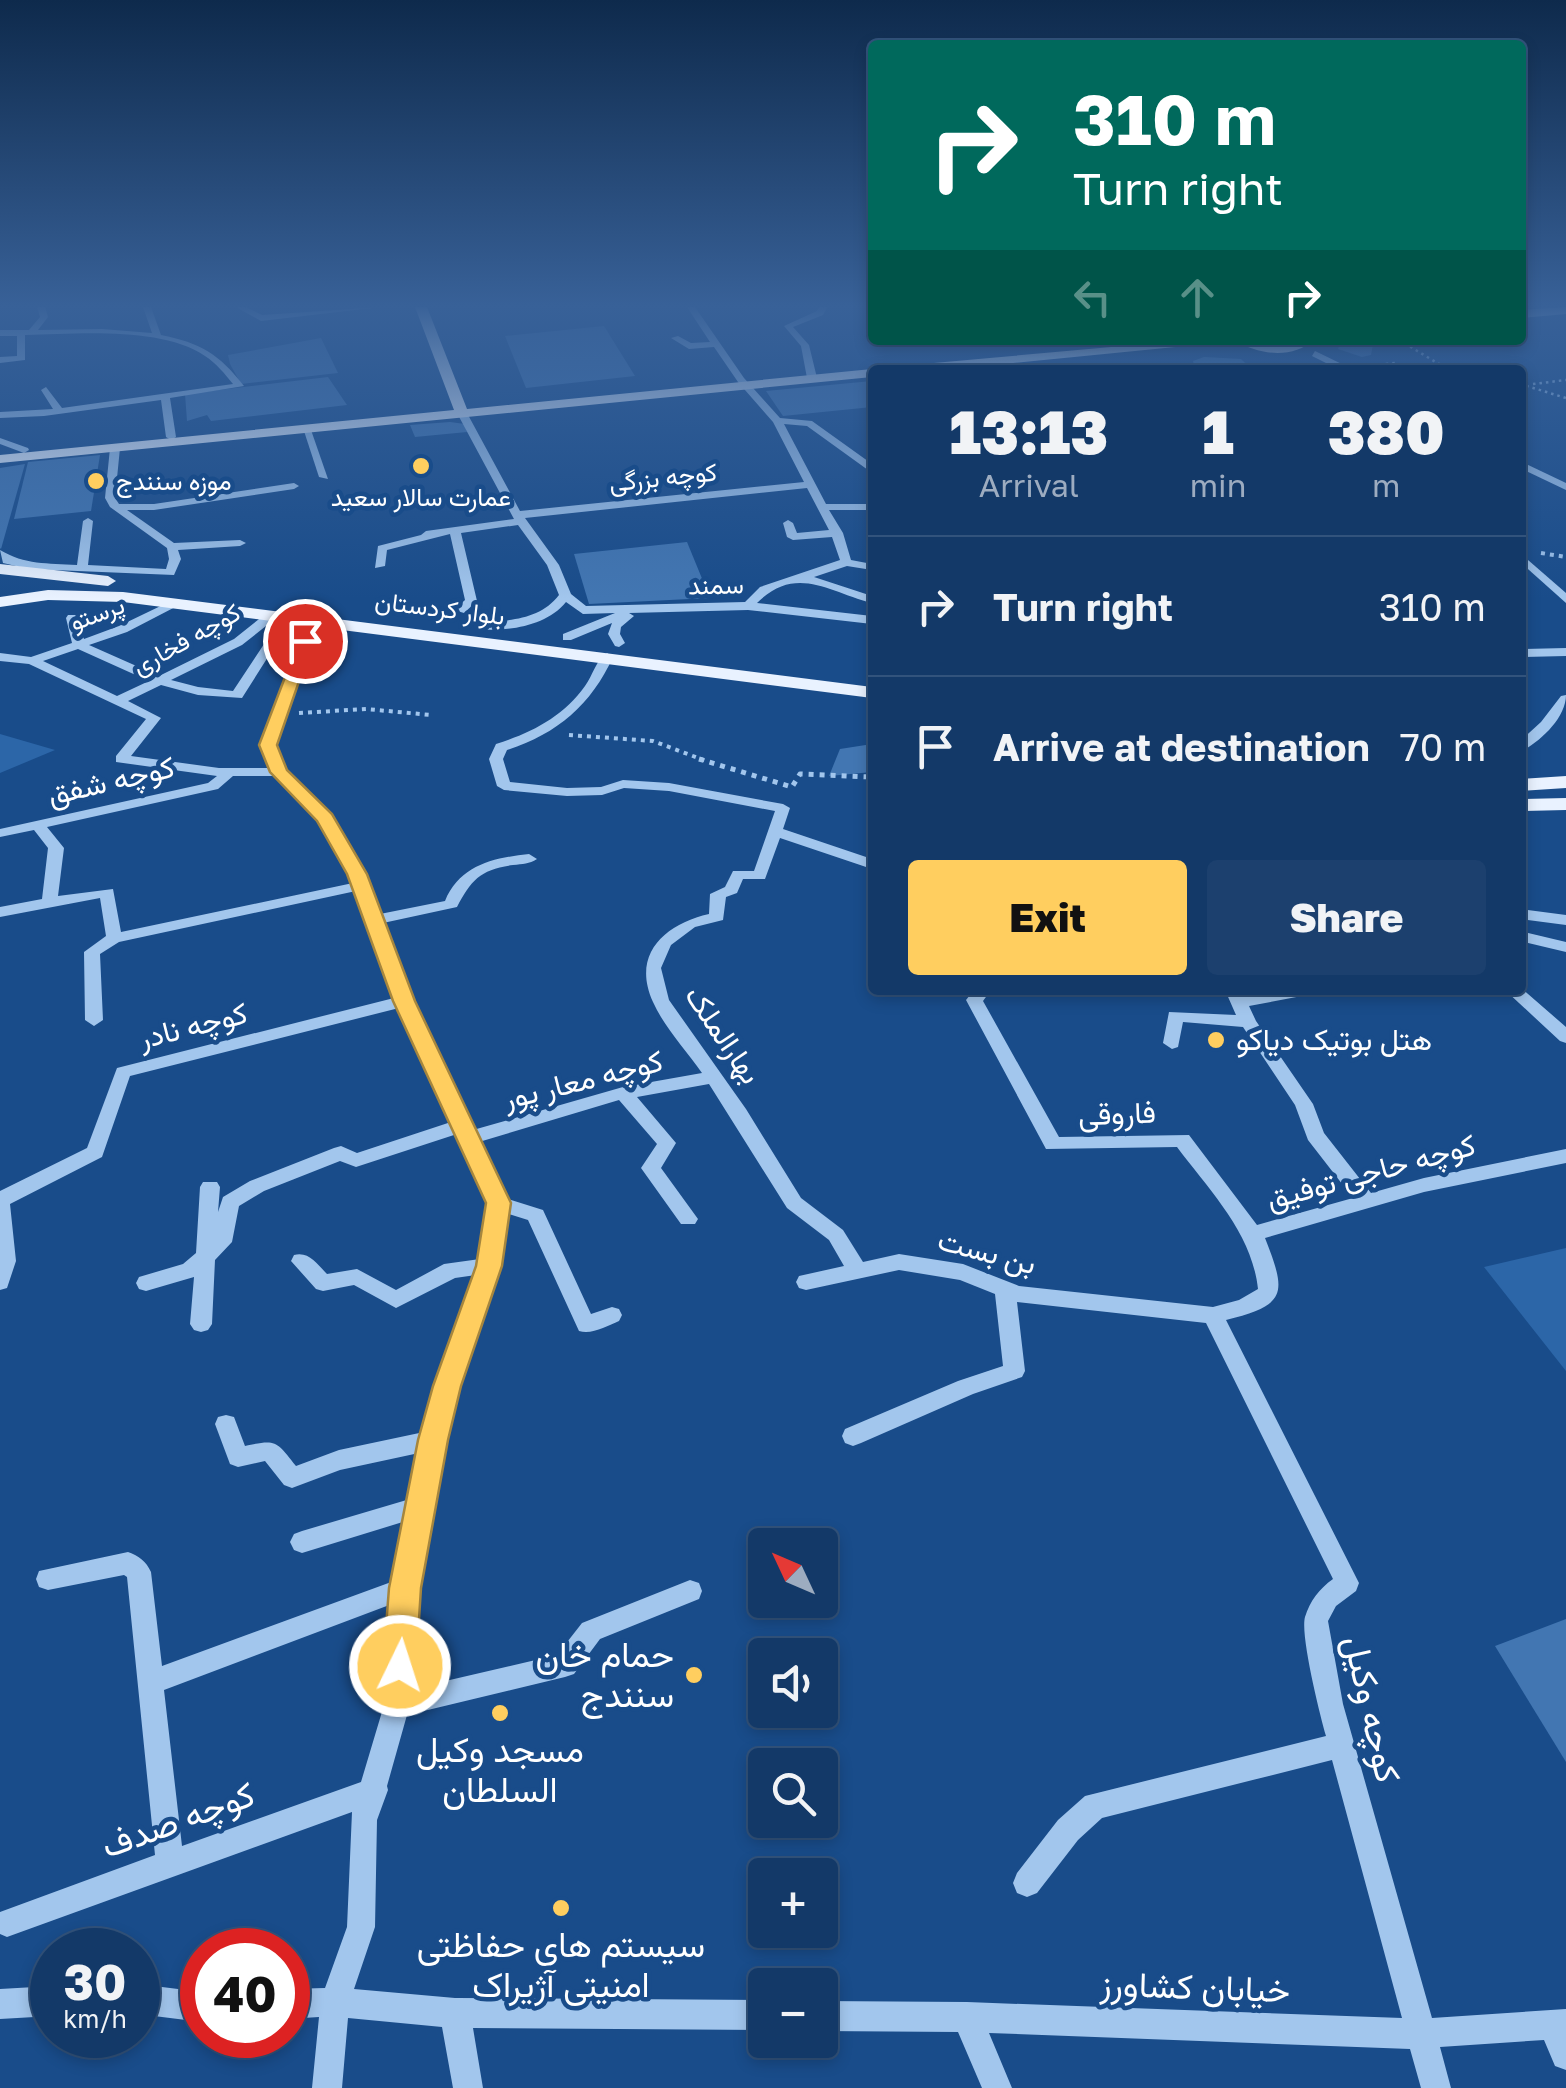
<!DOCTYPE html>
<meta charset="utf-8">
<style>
:root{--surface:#133968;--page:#1c406e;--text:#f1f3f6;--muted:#9dacc0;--line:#32537c;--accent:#ffce5f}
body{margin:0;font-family:"Golos Text",Vazirmatn,sans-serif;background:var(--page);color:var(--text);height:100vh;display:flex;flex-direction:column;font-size:38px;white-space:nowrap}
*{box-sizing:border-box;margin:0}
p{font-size:32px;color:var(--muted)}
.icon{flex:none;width:55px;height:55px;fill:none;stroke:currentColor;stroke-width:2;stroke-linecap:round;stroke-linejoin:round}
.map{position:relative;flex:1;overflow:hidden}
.details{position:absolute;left:868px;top:365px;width:658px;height:630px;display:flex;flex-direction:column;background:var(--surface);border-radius:10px;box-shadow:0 5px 15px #0003,0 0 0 2px var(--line)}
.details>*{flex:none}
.banner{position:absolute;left:868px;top:40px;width:658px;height:305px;border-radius:10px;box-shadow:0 5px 15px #0003,0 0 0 2px var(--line);background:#00695c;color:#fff;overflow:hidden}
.needle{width:65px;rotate:314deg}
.controls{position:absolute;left:748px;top:1528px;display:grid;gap:20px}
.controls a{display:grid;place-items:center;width:90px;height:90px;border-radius:10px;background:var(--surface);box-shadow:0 5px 15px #0003,0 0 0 2px var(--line);font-size:50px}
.speed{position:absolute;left:30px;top:1928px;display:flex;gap:20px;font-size:50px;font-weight:700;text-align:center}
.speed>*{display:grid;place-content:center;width:130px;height:130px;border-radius:50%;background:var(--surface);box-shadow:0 5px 15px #0003,0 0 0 2px var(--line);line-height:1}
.speed small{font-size:25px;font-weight:400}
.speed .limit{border:15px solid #d22;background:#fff;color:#111}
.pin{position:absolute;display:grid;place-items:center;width:85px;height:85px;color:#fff;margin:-42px;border:5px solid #fff;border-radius:50%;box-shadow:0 2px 10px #0007}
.me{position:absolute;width:110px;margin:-55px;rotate:4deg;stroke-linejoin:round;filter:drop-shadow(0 0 8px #0008)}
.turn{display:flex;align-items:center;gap:35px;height:210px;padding:0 40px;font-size:45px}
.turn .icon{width:130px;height:130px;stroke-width:2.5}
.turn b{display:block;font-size:70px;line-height:85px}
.lanes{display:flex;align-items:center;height:95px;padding:0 40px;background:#0003;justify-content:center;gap:50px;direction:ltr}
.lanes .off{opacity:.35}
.eta{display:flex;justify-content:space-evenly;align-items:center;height:170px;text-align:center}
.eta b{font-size:60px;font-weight:800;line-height:70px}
.primary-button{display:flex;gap:20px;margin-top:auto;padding:20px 40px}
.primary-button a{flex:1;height:115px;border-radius:10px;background:var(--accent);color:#111;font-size:40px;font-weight:800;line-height:115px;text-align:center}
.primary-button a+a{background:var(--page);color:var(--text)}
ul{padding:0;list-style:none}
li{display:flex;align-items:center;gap:30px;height:140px;padding:0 40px;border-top:2px solid var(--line)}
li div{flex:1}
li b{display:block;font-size:38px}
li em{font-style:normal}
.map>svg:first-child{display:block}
</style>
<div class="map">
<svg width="1566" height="2088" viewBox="0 0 1566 2088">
<rect width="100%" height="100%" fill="#194c8a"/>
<!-- green -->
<g fill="#2c66a8">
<path d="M0 734 55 750 0 773Z"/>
<path d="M1566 1248V1371L1484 1267Z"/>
</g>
<!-- building -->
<g fill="#4276b2">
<path d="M604 326 635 376 526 388 505 336Z"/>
<path d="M321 338 338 373 241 384 230 364 228 355Z"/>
<path d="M1341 340 1373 345 1371 355 1362 357 1338 349Z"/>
<path d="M1204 357 1241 359 1253 370 1195 368 1193 361Z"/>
<path d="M328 377 347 405 211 421 207 415 187 421 185 394Z"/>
<path d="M872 381V407L783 416 766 391Z"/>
<path d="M450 422 465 424 467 432 415 437 410 425Z"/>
<path d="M100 455 91 511 14 519 28 462Z"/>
<path d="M25 464 1 549 0 548V468Z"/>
<path d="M687 542 710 598 589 604 574 554Z"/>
<path d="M872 744V772L829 776 840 749Z"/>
<path d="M1566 1619V1762L1495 1646Z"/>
</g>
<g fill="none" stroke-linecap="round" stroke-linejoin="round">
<!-- path-far2 -->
<g stroke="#a2c6ed" stroke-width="2.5" stroke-dasharray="2.5 4" stroke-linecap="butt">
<path d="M1399 340 1449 370"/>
<path d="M1370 341 1376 340"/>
<path d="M1360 367 1395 363"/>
<path d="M1520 384 1566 398"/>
<path d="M1533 384 1566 380"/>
</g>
<!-- path-far1 -->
<g stroke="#a2c6ed" stroke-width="4" stroke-dasharray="4 5" stroke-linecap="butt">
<path d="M1541 553 1566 557"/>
<path d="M299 713 366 709 431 715"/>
<path d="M569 735 653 741 706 761"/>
</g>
<!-- path -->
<path stroke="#a2c6ed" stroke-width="5" stroke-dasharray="5 6" stroke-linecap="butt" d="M699 759 792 787 800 774 872 777"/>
<!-- minor -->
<g fill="#a2c6ed" fill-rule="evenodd">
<path d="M37 307H45L48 317 38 330 102 329 152 333 143 307H151L161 335C201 343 219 354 244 386L170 398 176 437 171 440 166 437 161 400 44 416 0 418V412L53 409 41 390 46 387 62 408 233 384C225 374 216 363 205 356 161 326 77 334 25 335V360L0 363V357L17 356V336H0V330H29L40 317Z"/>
<path d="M236 307H246L262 315 381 307 261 321Z"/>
<path d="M687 307H695L744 378 780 418 812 421 872 464V471L868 470 807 426 784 424 826 504H872V510H829L843 533 851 560 872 564V570L847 566 814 577 872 596V603C829 592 796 564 757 603L872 616V624L748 610 629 613 634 616 621 627 620 634 625 643 619 647 615 646 608 634 612 623 571 640H563V634L615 613 583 614 566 602C546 627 505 632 475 629V623L479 622C508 621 540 620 559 595L547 565 518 525 461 533 477 601 464 613 454 610 465 600 450 534 387 550 385 566 375 568 378 546 421 535 426 531 514 519 457 413 462 410 467 413 520 511 804 482 773 422 738 382 714 347 689 349 671 338 678 336 691 343 710 342ZM807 488 829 530 797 533 793 523 788 520 783 523 787 537 793 540 832 537 840 560 760 587 745 602 586 606 571 594 559 565 525 518Z"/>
<path d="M819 307H827L823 315 793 327 809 345 817 378 812 381 807 378 801 346 784 326 817 311Z"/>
<path d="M1144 340H1154L1161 346 1154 348Z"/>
<path d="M1315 351 1350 368 1352 370H1340L1312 356Z"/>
<path d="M303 428 311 430 328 479 319 477Z"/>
<path d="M0 438 28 448 29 450 24 453 0 444Z"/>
<path d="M115 445 120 448 115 498 119 504H154L294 483 299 486 294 489 154 510H127L174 543 240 540 246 543 240 546 178 550 181 559 174 575 29 569 3 563 0 550C25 565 47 563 77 565L83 521 88 518 93 521 88 565 166 569 169 559 167 548 110 507 105 498 110 448Z"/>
<path d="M1520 461 1566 483V490L1520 468Z"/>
<path d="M1520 553 1566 593V603L1520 562Z"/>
<path d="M171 601 181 604 127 632 89 645 159 676 234 639 268 612H276V618L242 645 171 680 198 687 233 691 270 635 280 638 242 698 198 695 161 685 128 701 161 718 131 756 219 768H270L261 745 309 620 319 617 321 620 275 745 285 770 332 818 371 885 380 914 445 901C460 865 493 858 529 854L537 859C529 864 523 864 513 865 481 869 471 880 457 907L383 923 412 1001 473 1130 623 1087 702 1073C686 1050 664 1027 653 1002 631 954 665 924 709 914L710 894 725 887 733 871H754L775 811 669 791 624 788 602 795 567 796 504 790 497 786 489 759 496 744C531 733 563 717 585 686 593 675 596 660 607 653L613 657C591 705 557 734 507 750L503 759 510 782 567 788 601 787 623 780 669 783 783 804 790 808 783 829 872 859V869L780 838 765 879H743L737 893 726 897 723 920 695 927 671 945 661 968 669 1000 746 1109 801 1198 843 1230 863 1262 899 1254 963 1264 1019 1286 1213 1307 1239 1300 1258 1289C1252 1233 1210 1191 1177 1147L1046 1149 966 1000 974 990H991L983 1001 1059 1137 1189 1135 1257 1225 1353 1198 1308 1140 1295 1105 1243 1027 1183 1022 1178 1047 1172 1049 1163 1043 1169 1012 1236 1015 1225 990H1241L1244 995 1276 990H1315L1307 995 1249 1006 1256 1021 1313 1104 1324 1133 1371 1193 1424 1178 1566 1149V1163L1424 1192 1265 1238C1287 1294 1287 1305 1226 1320L1359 1583 1356 1591 1336 1606 1328 1621 1343 1704 1432 2018 1566 2009V2070L1555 2066 1544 2040 1440 2047 1451 2088H1421L1410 2049 989 2033 1012 2088H982L958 2032 820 2031V2001L967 2002 1402 2018 1332 1760 1102 1818 1078 1840 1037 1893 1027 1897 1017 1893 1013 1883 1017 1873 1058 1820 1085 1796 1326 1736C1320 1715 1300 1635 1305 1617 1310 1601 1319 1589 1333 1579L1206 1323 1017 1302 1025 1371 1022 1377 973 1394 861 1443 853 1446 845 1443 842 1436 845 1429 958 1381 1003 1366 995 1294 960 1280 899 1270 806 1290 799 1288 796 1282 799 1276 844 1266 829 1240 787 1208 709 1084 637 1097 676 1143 661 1168 698 1219 695 1224H681L641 1168 657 1144 619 1100 479 1142 505 1198 543 1210 591 1314 612 1307 619 1309 622 1315 619 1321C607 1326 592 1335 579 1331L528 1220 506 1213 499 1266 458 1386 444 1440 417 1588 411 1689 557 1655 582 1623 690 1580 699 1583 702 1591 699 1599 600 1639 574 1674 565 1677 407 1715 387 1786 388 1790 377 1820 375 1927 354 1989 455 1998 765 2000V2030L473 2028 483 2088H453L442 2027 348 2018 342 2088H312L319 2017 288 2019V1989L325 1988 347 1927 352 1812 7 1937 0 1934V1912L155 1855 127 1577 124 1575 48 1590 39 1587 36 1579 39 1571 128 1552C139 1556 146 1561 151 1572L162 1666 394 1581 406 1521 302 1553 294 1550 290 1542 294 1534 302 1531 410 1499 419 1453 340 1470 292 1488 284 1485 265 1461 238 1467 230 1464 215 1424 218 1417 226 1415 234 1417 245 1446C277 1439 276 1441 296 1466L339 1450 424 1432 436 1386 476 1275 455 1278 396 1308 354 1285 323 1291 316 1289 291 1261 294 1255C309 1251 317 1264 327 1274L357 1269 396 1290 444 1264 480 1259 488 1203 457 1134 356 1167 340 1161 264 1191 239 1206 232 1242 215 1260 212 1324 208 1330 201 1332 194 1330 190 1324 194 1277 146 1291 139 1289 136 1283 139 1277 183 1264 196 1253 200 1187 203 1182H217L220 1187 218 1212 223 1197 250 1181 334 1148 341 1146 357 1153 451 1122 399 1008 130 1076 102 1157 10 1204 16 1261 7 1288 0 1290V1191L87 1148 117 1068 394 998 356 891 119 942 100 954 103 1020 94 1026 85 1020 84 952 106 936 100 898 0 917V907L42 899 48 848 34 830 0 837V829L208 783 217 776 116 762V756L146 719 29 664 0 661V653L31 657 72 643 66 618 68 615H76L84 639 119 626ZM78 649 149 681 117 696 43 661ZM233 776H275L319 820 353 883 121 932 113 889 58 896 64 848 47 827 218 789ZM392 1604 384 1705 361 1782 182 1846 164 1690Z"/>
<path d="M1566 648V656L1520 657V649Z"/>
<path d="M1566 695C1566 718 1540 742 1520 752V741L1541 722 1561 696Z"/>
<path d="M1520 909 1566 915V925L1520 919Z"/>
<path d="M1520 931 1566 942V952L1520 941Z"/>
<path d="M1520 987 1566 1027V1043L1560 1041 1505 990H1520Z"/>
<path d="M138 1984 202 1992V2022L138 2014Z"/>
<path d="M52 1986V2016L0 2019V1989Z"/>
</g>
<!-- major -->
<g fill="#e9f2ff" fill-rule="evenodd">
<path d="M415 307H427L467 409 872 369 876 370 872 377 0 463V455L454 410Z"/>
<path d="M1566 307V314L1520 318V310Z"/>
<path d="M1190 340H1253L1276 345 1314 340C1293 359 1259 355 1236 341L943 370H894L900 366Z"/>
<path d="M0 564 108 576 116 581 108 586 0 574Z"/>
<path d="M48 590 123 592 872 687V698L123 602 48 600 0 607V597Z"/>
<path d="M1566 776V788L1520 791V779Z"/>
<path d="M1566 798V810L1520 811V799Z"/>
</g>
</g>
<!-- sky -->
<linearGradient id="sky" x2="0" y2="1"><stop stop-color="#0e2a4c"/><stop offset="0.51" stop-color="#386198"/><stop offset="1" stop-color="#386198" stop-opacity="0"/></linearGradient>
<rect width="1566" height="599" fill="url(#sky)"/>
<!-- route -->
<path fill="#ffce5f" stroke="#a6863e" stroke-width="2.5" d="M300 638 313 641 277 745 287 770 332 814 367 874 415 1001 511 1203 502 1266 461 1386 448 1440 421 1588 416 1666 411 1677 400 1682 388 1677 383 1666 389 1588 418 1440 433 1386 476 1266 486 1203 393 1001 347 874 317 821 270 772 259 745Z"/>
<!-- markers -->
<g fill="#ffce5f" stroke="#194c8a" stroke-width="4">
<circle cx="421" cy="466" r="10"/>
<circle cx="96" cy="481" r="10"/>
<circle cx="1216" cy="1040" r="10"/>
<circle cx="694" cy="1675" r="10"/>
<circle cx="500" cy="1713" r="10"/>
<circle cx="561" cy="1908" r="10"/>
</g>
<g text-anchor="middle" stroke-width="9" stroke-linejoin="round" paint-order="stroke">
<!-- far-street labels -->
<g font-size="25" fill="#fff" stroke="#194c8a">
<text transform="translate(663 477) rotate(-6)" y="9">کوچه بزرگی</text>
<text transform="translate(716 585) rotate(-1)" y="9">سمند</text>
<text transform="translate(440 608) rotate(7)" y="9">بلوار کردستان</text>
<text transform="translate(97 613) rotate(-20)" y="9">پرستو</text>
<text transform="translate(186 639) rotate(-29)" y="9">کوچه فخاری</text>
</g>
<!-- far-poi labels -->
<g font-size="25" fill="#fff" stroke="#194c8a" text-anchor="start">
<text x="116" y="490">موزه سنندج</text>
<text x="421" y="506" text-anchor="middle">عمارت سالار سعید</text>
</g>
<!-- street labels -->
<g font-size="30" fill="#fff" stroke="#194c8a">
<text transform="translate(111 781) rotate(-13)" y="10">کوچه شفق</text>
<text transform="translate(193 1026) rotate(-14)" y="10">کوچه نادر</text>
<text transform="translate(723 1035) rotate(56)" y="10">بهارالملک</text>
<text transform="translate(583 1080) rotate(-14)" y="10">کوچه معار پور</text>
<text transform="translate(1117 1114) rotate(-2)" y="10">فاروقی</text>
<text transform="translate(1371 1172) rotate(-15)" y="10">کوچه حاجی توفیق</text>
<text transform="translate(987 1252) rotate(15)" y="10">بن بست</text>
</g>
<!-- poi labels -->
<g font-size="30" fill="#fff" stroke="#194c8a" text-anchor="start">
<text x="1236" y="1050">هتل بوتیک دیاکو</text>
</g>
<!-- near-poi labels -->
<g font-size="35" fill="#fff" stroke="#194c8a">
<text x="674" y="1667" text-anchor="end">حمام خان<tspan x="674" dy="40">سنندج</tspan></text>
<text x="500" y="1762">مسجد وکیل<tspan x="500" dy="40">السلطان</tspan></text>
<text x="561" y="1957">سیستم های حفاظتی<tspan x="561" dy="40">امنیتی آژیراک</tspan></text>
</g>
<!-- near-street labels -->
<g font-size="35" fill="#fff" stroke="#194c8a">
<text transform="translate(1372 1709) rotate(77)" y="12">کوچه وکیل</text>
<text transform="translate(178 1820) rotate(-20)" y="12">کوچه صدف</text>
<text transform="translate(1195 1987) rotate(2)" y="12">خیابان کشاورز</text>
</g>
</g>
</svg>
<div class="controls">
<a><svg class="needle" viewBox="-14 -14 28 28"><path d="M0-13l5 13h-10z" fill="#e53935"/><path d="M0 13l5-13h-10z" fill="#9dacc0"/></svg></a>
<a><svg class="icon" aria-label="sound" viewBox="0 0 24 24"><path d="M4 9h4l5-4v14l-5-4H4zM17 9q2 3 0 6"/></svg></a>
<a><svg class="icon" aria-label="search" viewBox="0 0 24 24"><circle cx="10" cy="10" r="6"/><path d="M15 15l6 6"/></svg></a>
<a>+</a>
<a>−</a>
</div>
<div class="speed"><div>30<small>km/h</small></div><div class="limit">40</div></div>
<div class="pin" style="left:305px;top:641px;background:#d93025"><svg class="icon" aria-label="arrive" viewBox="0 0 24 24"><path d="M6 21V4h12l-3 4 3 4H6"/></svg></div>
<svg class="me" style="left:400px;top:1666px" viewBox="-20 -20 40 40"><circle r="17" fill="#ffce5f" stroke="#fff" stroke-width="3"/><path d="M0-11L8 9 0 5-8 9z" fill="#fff"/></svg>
<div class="banner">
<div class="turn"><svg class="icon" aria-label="right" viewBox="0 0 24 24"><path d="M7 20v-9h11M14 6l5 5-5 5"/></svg><div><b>310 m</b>Turn right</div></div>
<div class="lanes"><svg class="icon off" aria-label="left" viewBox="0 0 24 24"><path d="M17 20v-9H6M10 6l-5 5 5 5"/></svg><svg class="icon off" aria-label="ahead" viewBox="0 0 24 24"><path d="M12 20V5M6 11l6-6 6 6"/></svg><svg class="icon" aria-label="right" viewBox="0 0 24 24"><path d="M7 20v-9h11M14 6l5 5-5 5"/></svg></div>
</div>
<section class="details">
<div class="eta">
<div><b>13:13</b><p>Arrival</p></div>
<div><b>1</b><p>min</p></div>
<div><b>380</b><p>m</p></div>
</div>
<ul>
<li><svg class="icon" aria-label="right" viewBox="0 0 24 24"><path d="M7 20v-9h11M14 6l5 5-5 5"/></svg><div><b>Turn right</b></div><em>310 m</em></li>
<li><svg class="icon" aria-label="arrive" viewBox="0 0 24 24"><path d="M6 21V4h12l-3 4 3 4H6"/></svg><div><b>Arrive at destination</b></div><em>70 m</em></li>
</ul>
<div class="primary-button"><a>Exit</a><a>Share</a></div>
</section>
</div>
